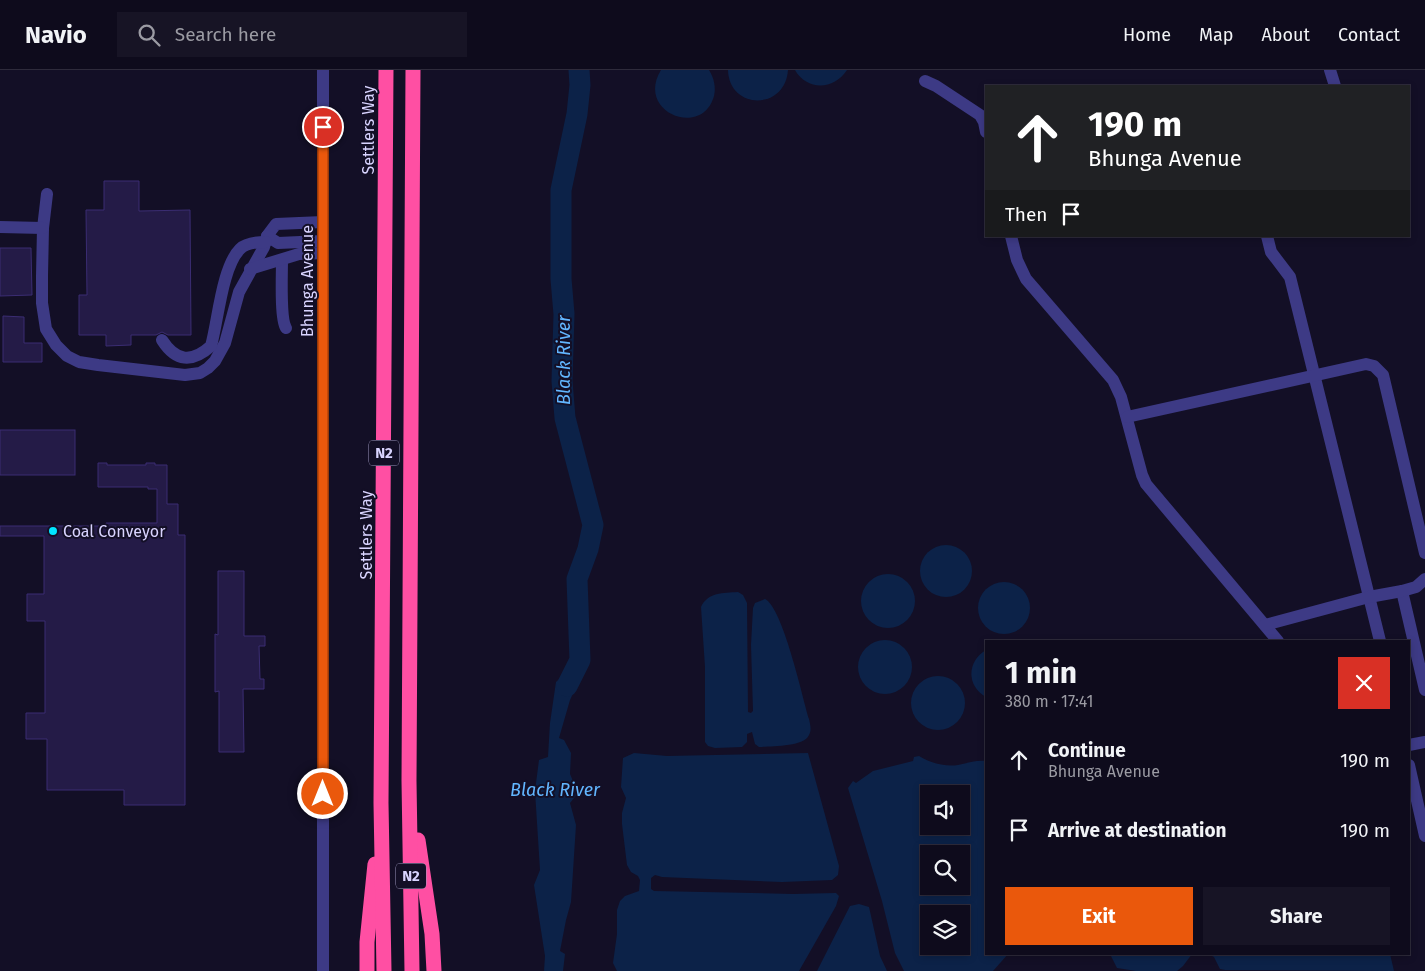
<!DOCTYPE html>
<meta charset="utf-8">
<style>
:root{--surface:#0e0b1c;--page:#171425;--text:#f1f3f6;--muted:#9b9ba3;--line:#2e2b3b;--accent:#ea580c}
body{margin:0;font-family:"Fira Sans",sans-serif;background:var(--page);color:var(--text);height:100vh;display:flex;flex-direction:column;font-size:19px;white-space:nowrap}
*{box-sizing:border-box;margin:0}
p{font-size:16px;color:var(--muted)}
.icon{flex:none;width:28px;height:28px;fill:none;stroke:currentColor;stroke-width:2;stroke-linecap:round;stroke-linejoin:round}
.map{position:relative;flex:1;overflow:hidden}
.details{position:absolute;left:985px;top:570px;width:425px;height:315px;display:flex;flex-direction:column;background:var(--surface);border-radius:0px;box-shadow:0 2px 8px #0003,0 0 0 1px var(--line)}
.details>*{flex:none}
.hud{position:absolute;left:985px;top:15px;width:425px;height:152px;border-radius:0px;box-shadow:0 2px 8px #0003,0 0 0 1px var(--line);background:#202124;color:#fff;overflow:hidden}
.tools{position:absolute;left:920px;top:715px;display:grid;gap:10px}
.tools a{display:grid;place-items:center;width:50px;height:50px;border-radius:0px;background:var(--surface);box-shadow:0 2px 8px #0003,0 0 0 1px var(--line);font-size:25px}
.pin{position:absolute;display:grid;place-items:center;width:42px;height:42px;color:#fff;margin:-21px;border:2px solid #fff;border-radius:50%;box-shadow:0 1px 5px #0007}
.me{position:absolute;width:55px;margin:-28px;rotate:0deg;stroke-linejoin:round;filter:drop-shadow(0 0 4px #0008)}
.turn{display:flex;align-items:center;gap:18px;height:105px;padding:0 20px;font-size:22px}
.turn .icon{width:65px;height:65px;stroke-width:2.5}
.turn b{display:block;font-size:35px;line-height:42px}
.then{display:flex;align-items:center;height:48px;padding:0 20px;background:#0003;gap:10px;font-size:19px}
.round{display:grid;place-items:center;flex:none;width:52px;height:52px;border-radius:0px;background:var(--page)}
.headline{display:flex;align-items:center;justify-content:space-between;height:85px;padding:0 20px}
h1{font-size:30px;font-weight:700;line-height:38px}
.cta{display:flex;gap:10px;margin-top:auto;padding:10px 20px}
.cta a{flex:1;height:58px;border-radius:0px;background:var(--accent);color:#fff;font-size:20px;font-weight:700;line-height:58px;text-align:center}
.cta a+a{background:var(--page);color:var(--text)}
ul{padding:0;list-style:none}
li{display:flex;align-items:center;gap:15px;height:70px;padding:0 20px}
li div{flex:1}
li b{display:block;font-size:19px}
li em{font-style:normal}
header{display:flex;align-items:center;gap:30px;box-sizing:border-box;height:70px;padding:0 25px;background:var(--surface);border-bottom:1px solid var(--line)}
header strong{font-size:24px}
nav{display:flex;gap:28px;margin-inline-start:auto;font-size:18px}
.search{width:350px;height:45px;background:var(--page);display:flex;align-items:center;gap:12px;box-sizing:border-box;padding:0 18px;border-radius:0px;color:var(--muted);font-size:19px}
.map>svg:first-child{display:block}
</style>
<header>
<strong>Navio</strong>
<div class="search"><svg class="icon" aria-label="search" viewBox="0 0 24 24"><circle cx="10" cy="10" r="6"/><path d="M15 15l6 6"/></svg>Search here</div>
<nav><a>Home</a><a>Map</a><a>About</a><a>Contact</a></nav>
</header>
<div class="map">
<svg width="1425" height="901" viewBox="0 0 1425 901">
<rect width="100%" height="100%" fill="#130f26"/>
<!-- water -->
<g fill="#0c2248" fill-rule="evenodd">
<path d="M661 0H709C714 8 716 17 714 26 702 69 635 42 661 0Z"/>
<path d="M728 0H788C785 41 729 40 728 0Z"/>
<path d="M795 0H847C834 20 807 21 795 0Z"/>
<circle cx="946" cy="501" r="26"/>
<circle cx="888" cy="531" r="27"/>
<circle cx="1004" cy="538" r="26"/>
<path d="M738 522 743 525 747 533 748 642 751 643 753 641 751 575 753 538 755 533 765 529C783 538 802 626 809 649 810 654 812 660 809 665 804 677 771 676 759 677L755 674 752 662 747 664V672L742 677 715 678 708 676 705 672V597L701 537C708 522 723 523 738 522Z"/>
<circle cx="885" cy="597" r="27"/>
<path d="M986 580V627C966 616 967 591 986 580Z"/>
<path d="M580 590 585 598 570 630 559 668 564 670 571 683 570 704 578 723 570 733 576 755 571 832 566 850 560 881 565 884 563 901H544L545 886 534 815 540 800 535 721 539 690 548 687 550 653 556 612Z"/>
<circle cx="938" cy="633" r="27"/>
<path d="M634 683 667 686 808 683 839 796 838 805 832 810 782 812 662 807 655 805 651 808V819L654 821 793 824 836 823 839 826 836 836 799 901H617L613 893 617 864V840L620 831 625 826 639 821 640 810 638 806 631 802 627 795 622 754V743L626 728 621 717 623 688Z"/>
<path d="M919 686C930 693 945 697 958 695 968 693 976 690 986 691V884H1008L993 901H904L895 883 882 831 848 718 853 711 856 713 873 701 913 691 914 687ZM929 724H961V756H929ZM929 784H961V816H929ZM929 844H961V876H929Z"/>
<path d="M859 834 869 837 880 886 887 901H817L850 836Z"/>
<path d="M1110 884H1192L1183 896 1177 901H1136L1117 898Z"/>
<path d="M1208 884H1390L1394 901 1225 900 1220 899 1214 887Z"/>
</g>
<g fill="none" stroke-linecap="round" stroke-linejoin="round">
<!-- river -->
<path stroke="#0c2248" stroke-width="21" d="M567 616 580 590 577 509 588 479 593 455 565 348 562 311 564 244 561 209V120L577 44 580 15 579 0"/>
</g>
<!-- building -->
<g fill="#241b47" stroke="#3b2d73">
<path d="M104 111H139V141L190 140 191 265H168L162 262 156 265H131V275L106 276V265H79V225H87L86 140H104Z"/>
<path d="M0 178H31L32 225 0 226Z"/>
<path d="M3 246 24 247V273H42V292H3Z"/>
<rect x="0" y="360" width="75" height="45"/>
<path d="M98 393H107V395H146V393H155V395H167V434H178V465H185V735H124V720H47V669H26V643H45V551H27V524H44V466H0V456H106V453H157V419H148V417H98Z"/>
<path d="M218 501H244V566H265V576H259L260 609H264V619H243L244 682H219V621L215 622V564L218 565Z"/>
</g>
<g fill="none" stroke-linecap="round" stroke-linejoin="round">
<!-- minor -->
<g stroke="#3d3a85" stroke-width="12">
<path d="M323 0V901"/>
<path d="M1330 0 1335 16"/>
<path d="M925 11 936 16 980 45 984 52 986 62"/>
<path d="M47 124 43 158 42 206V233L46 259 56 275 67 286 79 292 98 295 185 305 200 303 208 298 215 291 225 273 239 222 264 177 267 166 276 154 323 152"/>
<path d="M0 157 43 158"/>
<path d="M267 166 278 173 323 171"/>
<path d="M1011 166 1017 190 1026 209 1113 310 1121 327 1142 405 1146 414 1278 571"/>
<path d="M1267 166 1271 182 1290 207 1380 571"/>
<path d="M282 190C282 204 280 249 286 258"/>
<path d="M250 199 299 184 323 183"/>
<path d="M162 270C176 292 192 293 211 276 218 251 222 197 240 179 246 173 258 172 266 172"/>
<path d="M1127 347 1366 294 1374 296 1383 305 1425 483"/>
<path d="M1402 521 1425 620"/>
<path d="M1265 555 1369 527 1402 521 1416 517 1425 509"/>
<path d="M1409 675 1425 672"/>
<path d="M1409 695 1425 766"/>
</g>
<!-- highway -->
<g stroke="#ff4fa3" stroke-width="15">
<path d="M418 770 432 864 434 901"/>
<path d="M367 901V872L375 794"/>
<path d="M384 901 381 733 386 0"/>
<path d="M412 901 409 711 413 0"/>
</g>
</g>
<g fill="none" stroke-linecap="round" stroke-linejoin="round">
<!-- route casing -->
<g stroke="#983908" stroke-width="12">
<path id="route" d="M323 57V724"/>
</g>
<!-- route -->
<use href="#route" stroke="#ea580c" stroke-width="9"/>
</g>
<!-- markers -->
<circle fill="#00e5ff" stroke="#130f26" stroke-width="2" cx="53" cy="461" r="5"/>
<g text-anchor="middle" stroke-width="4" stroke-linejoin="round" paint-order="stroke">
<!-- shield labels -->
<g fill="#130f26" stroke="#9e99be" stroke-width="1">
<rect x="369" y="370.5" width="30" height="25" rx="4"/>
<rect x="396" y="793.5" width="30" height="25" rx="4"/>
</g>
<g font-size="15" font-weight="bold" fill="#d9d4ff">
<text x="384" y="388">N2</text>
<text x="411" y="811">N2</text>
</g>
<!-- street labels -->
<g font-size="16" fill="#d9d4ff" stroke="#130f26">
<text transform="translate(368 60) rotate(-90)" y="6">Settlers Way</text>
<text transform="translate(307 211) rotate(-90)" y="6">Bhunga Avenue</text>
<text transform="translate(366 465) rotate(-90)" y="6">Settlers Way</text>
</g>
<!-- poi labels -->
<g font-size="16" fill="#d9d4ff" stroke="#130f26" text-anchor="start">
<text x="63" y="467">Coal Conveyor</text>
</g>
<!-- water labels -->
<g font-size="18" font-style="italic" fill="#62b6ff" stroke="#130f26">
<text transform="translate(564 290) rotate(-90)" y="6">Black River</text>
<text x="555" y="726">Black River</text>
</g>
</g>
</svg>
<div class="tools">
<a><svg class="icon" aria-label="sound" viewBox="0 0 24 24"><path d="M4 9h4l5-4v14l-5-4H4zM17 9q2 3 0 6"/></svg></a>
<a><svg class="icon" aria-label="search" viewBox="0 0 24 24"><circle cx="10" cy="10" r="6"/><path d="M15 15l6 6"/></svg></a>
<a><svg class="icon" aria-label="layers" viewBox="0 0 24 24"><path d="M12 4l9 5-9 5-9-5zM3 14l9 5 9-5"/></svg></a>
</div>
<div class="pin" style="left:323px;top:57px;background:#d93025"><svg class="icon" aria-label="arrive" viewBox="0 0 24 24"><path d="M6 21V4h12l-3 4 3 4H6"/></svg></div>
<svg class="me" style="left:323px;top:724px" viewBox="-20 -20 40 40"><circle r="17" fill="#ea580c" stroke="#fff" stroke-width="3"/><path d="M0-11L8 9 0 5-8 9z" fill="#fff"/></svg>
<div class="hud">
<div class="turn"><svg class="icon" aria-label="ahead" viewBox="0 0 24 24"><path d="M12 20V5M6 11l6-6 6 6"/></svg><div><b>190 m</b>Bhunga Avenue</div></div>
<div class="then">Then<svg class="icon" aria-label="arrive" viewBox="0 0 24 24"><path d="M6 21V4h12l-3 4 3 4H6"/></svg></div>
</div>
<section class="details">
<div class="headline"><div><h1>1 min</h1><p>380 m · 17:41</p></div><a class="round" style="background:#d93025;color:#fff"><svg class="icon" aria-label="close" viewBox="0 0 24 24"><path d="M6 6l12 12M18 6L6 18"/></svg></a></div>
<ul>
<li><svg class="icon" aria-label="ahead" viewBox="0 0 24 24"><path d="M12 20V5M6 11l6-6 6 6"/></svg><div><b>Continue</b><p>Bhunga Avenue</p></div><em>190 m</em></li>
<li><svg class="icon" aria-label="arrive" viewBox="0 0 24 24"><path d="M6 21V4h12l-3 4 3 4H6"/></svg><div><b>Arrive at destination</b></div><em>190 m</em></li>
</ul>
<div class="cta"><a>Exit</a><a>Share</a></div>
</section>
</div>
